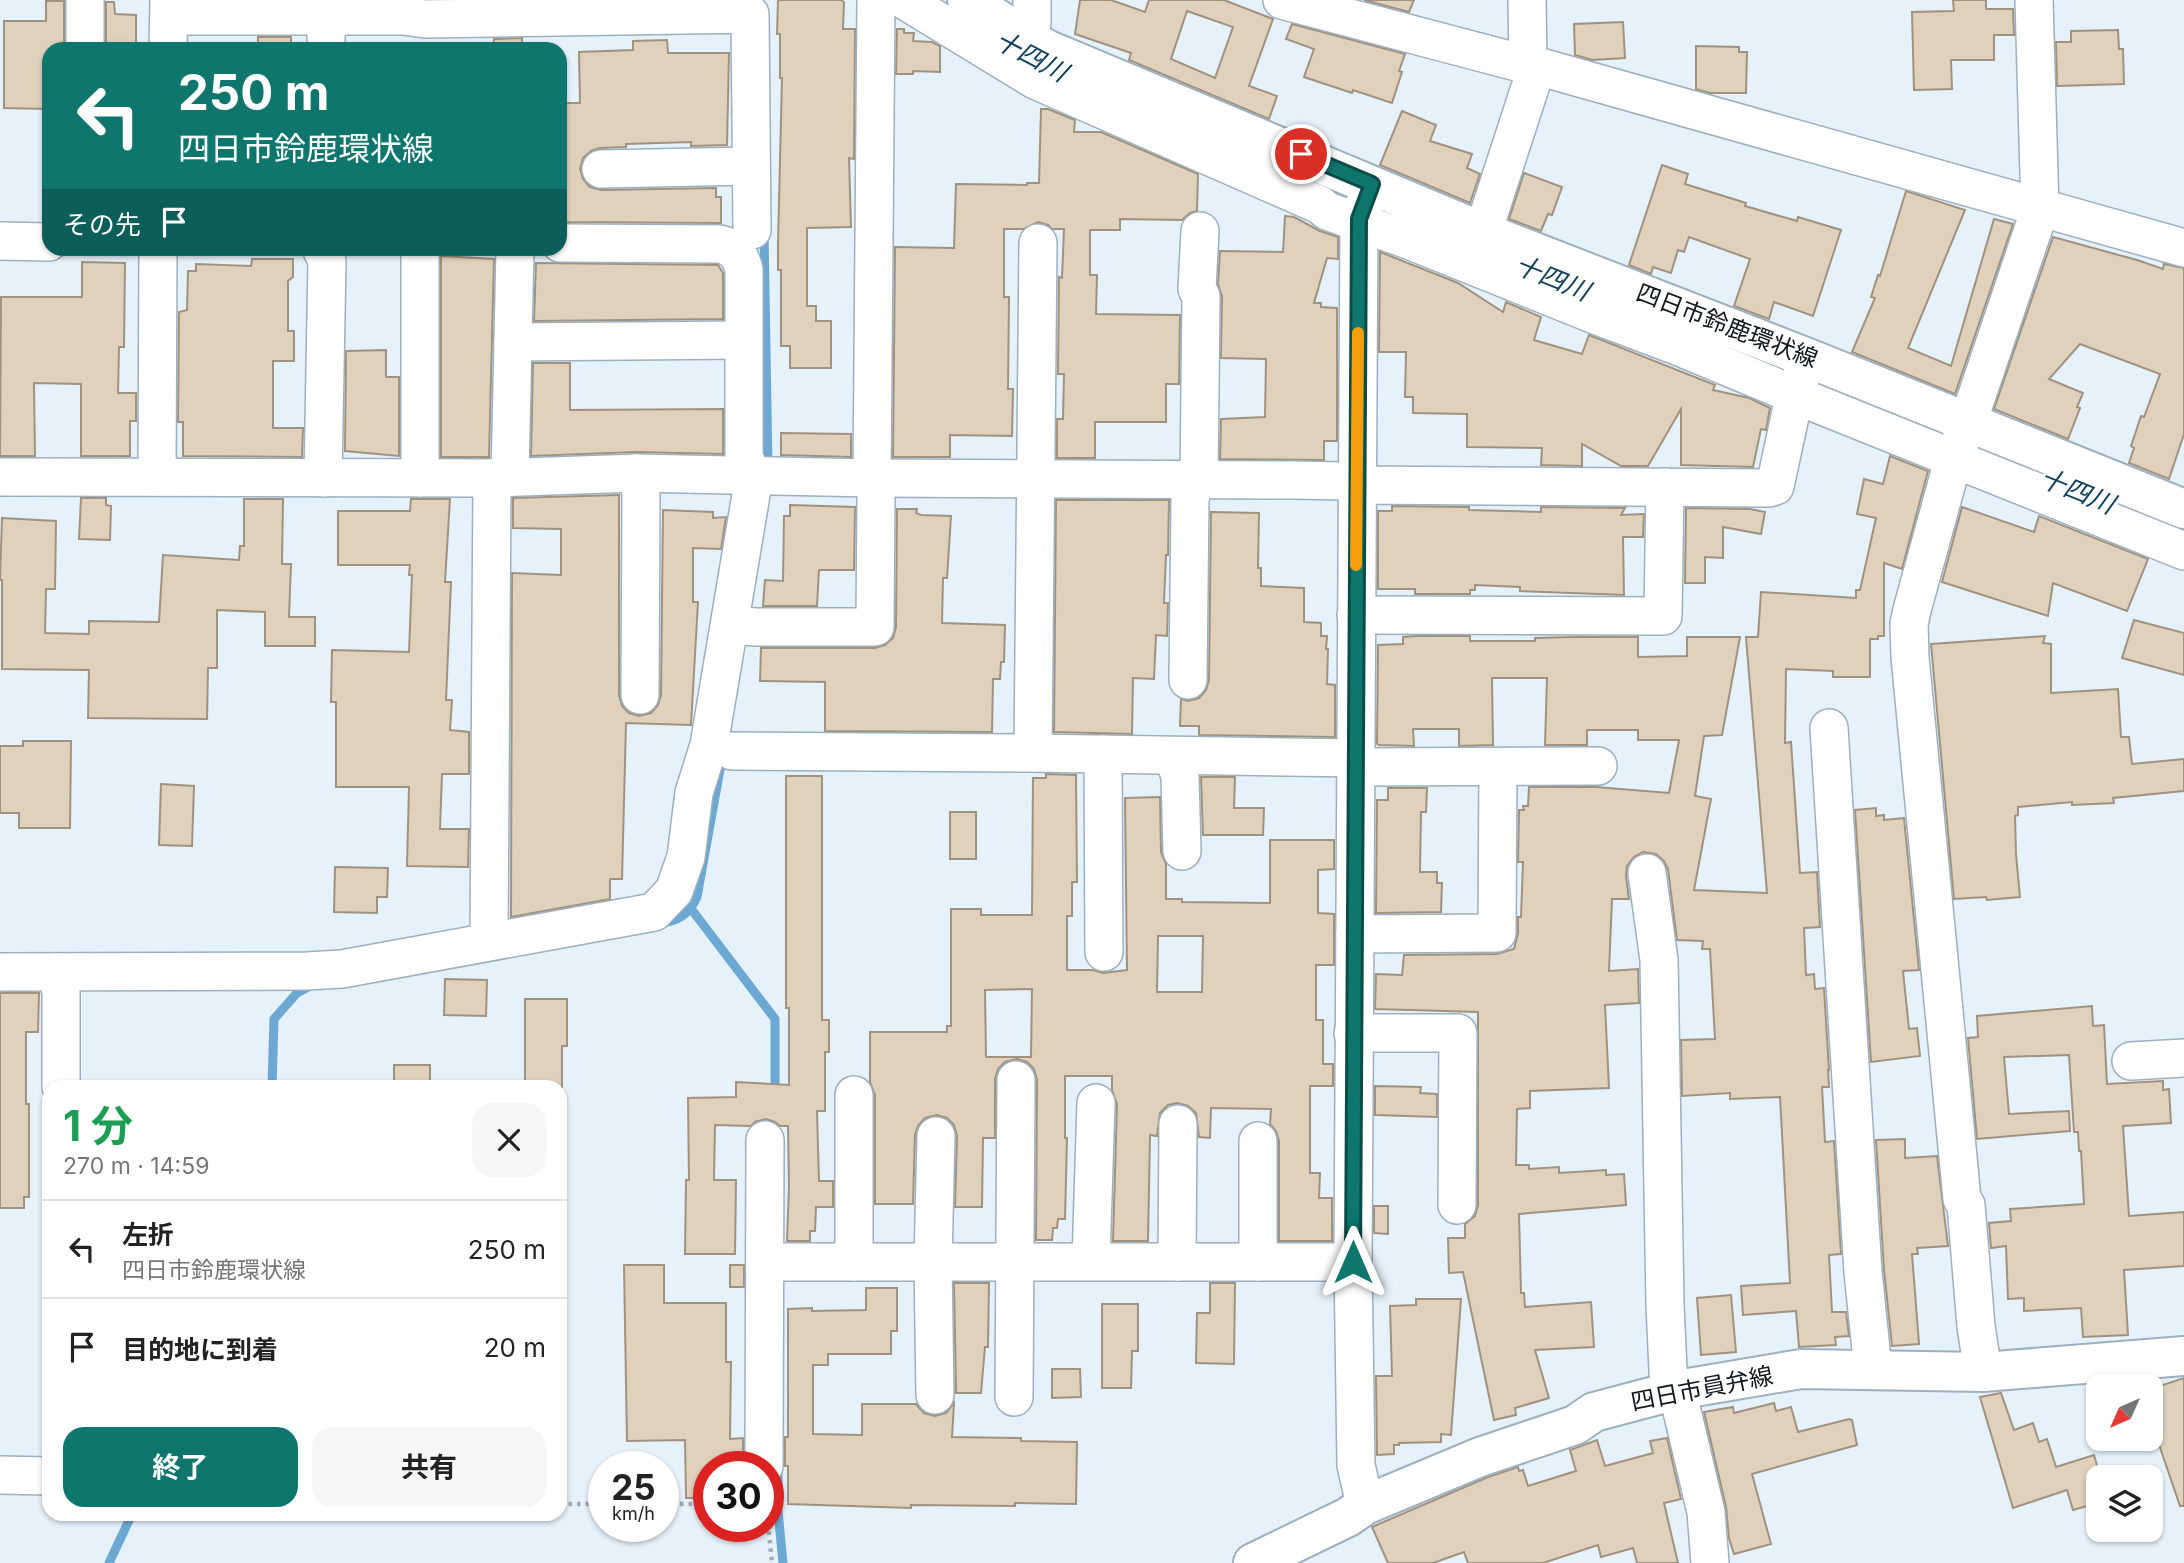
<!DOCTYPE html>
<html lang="ja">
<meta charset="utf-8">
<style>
:root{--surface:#fff;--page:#f6f6f6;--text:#222;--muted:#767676;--line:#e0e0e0;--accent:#0f766e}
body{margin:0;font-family:Inter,"Noto Sans JP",sans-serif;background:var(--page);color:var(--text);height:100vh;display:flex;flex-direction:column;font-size:26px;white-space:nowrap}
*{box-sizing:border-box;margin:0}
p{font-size:23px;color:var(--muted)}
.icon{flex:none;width:38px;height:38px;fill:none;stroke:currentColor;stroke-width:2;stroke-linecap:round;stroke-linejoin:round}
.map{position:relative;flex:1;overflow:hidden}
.details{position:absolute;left:42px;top:1080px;width:525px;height:441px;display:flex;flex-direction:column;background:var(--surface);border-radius:21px;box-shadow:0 2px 5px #0004}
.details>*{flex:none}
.banner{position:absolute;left:42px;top:42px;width:525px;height:214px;border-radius:21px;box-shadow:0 2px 5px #0004;background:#0f766e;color:#fff;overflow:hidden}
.needle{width:46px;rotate:225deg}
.tools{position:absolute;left:2086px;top:1374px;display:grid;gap:14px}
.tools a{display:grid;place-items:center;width:77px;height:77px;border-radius:14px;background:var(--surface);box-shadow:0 2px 5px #0004;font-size:35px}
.speed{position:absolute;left:588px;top:1451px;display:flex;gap:14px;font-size:35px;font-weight:700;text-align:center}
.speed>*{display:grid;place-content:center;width:91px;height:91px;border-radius:50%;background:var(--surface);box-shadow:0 2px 5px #0004;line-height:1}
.speed small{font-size:18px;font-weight:400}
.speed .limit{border:10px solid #d22;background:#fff;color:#111}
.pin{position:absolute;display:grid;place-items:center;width:60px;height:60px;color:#fff;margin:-30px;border:4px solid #fff;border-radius:50%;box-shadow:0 2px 7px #0007}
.me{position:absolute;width:77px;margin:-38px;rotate:0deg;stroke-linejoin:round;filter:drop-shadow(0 0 5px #0008)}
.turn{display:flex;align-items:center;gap:24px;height:147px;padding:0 21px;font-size:32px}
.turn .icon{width:91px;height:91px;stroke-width:2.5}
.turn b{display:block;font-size:49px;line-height:60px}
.then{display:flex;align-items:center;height:66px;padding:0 21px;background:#0003;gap:14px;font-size:26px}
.round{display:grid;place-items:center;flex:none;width:74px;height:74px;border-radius:21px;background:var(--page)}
.overview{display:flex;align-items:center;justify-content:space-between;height:119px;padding:0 21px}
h1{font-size:42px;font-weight:700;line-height:52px;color:#1e9e55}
.primary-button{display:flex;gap:14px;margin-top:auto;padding:14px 21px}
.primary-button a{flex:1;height:80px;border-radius:21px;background:var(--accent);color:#fff;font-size:28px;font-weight:700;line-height:80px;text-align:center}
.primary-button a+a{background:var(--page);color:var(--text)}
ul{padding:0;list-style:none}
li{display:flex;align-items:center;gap:21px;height:98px;padding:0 21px;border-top:2px solid var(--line)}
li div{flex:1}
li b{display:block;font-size:26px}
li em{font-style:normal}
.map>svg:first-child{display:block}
</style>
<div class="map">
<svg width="2184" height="1563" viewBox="0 0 2184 1563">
<rect width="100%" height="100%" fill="#e5f1fb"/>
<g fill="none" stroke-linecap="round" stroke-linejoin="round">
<!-- stream -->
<g stroke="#6da8d3" stroke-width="9">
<path d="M764 233 768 467"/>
<path d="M692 910 775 1019V1096"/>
<path d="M659 924C678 921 689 915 697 897L721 764"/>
<path d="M272 1087 274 1019 297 993 314 984"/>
<path d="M778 1467V1511L783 1563"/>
<path d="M109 1563 132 1514"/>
</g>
<!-- river -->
<path stroke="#6da8d3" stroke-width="52" d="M1750 357 1935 432"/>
</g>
<!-- building -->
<g fill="#e0d1bd" stroke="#a0927f" stroke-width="2" fill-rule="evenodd">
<path d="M778 0H841L844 2 843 29H855L854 159 849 158 851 227 807 228V306H816V321H831V368H790V346H781V270H778V243L782 78H780V34H777Z"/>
<path d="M1080 0H1111L1145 12 1149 0H1224L1273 19 1249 86 1277 96 1269 119 1129 60 1131 53 1075 34ZM1187 11 1233 27 1215 78 1171 59Z"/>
<path d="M1364 0H1414L1409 12Z"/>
<path d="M1953 0H1986V9H2013L2014 35H1994V60H1951L1952 89 1914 90 1912 12 1954 11Z"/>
<path d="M46 1H64V49H49V109L4 108V21H46Z"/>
<path d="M106 2H114L115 14 136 15V49H106Z"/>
<path d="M1623 22 1625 58 1592 60 1575 55 1574 24Z"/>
<path d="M1292 24 1405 54 1399 71 1402 72 1392 103 1353 90 1352 93 1304 77 1314 49 1286 39Z"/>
<path d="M897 29H904V33H914L913 41 932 42 940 46V72L913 71V74H896Z"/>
<path d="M2118 30 2119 49H2123L2124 84 2057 86 2056 42H2071V31Z"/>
<rect x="258" y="37" width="33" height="12"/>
<path d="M522 38V49H493L494 39Z"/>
<path d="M667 40 668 53H729L727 145 691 146V142L626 144V147L600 148 591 151 583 158 580 169 583 179 590 187 601 190 716 188V197H721V223L560 222V103H580L579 52 633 50V41Z"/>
<path d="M1696 46 1739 47V52H1747L1746 93H1710L1696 89Z"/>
<path d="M1041 109H1048L1075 120 1074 132H1101L1198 174 1197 211 1190 213 1182 220 1120 219V230H1090V275H1097L1096 314 1180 315 1179 384H1166V422H1095V458H1057V419H1063L1064 374H1058L1059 277 1062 278 1064 229H1052L1048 225 1038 222 1024 229H1004V297H1009L1008 389H1013L1012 436 950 435V457H893L895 247 954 248 956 184 1027 185V183H1039Z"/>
<path d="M1402 111 1436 125 1430 141 1472 154 1467 168 1480 174 1470 203 1380 165Z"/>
<path d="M1662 165 1688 174 1685 184 1746 203 1745 206 1797 221 1798 217 1841 230 1813 316 1774 302 1769 319 1734 306 1750 259 1689 237 1684 252 1678 250 1671 273 1653 267 1651 274 1629 265Z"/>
<path d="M1524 173 1562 187 1552 215 1548 214 1541 231 1509 219Z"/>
<path d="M1906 191 1965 210 1908 348 1951 366 1994 219 2013 224 1955 394 1852 352 1875 298 1871 297 1878 275 1880 276Z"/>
<path d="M1285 216 1294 217 1320 231 1338 237V259L1327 258 1314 303H1321V307L1337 308V441H1324V460L1220 459 1221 419 1265 417 1266 359 1221 358 1222 296 1218 284 1220 251 1283 252Z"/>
<path d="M2053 237 2137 260 2163 269 2164 264 2184 268V434L2169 479 2129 463 2134 448 2131 446 2141 416 2144 417 2160 374 2080 344 2049 379 2083 393 2077 407 2080 408 2068 439 1994 409Z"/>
<path d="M1380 252 1458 283 1503 312 1506 302 1541 317 1534 340 1582 354 1589 335 1715 385 1713 390 1749 398 1770 408 1766 430 1761 429 1753 467 1681 465V409L1648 466H1621L1582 444V466L1541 465 1542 448 1467 447V414L1413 413V397H1405L1406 352H1379Z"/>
<path d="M441 256 494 259 489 457H441Z"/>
<path d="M252 259H293V277L288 281V331H294V361H273V428H303L302 457 183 456V422H178L179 312 187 310 188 271H196V264L251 266Z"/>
<path d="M82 262 125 263 124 347H119L118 393H136V421H130V456H81V384L34 383 35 456H0L1 297H82Z"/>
<path d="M536 263 718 265 723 273V319L534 321Z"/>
<path d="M386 350V377H399V456L345 451 346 351Z"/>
<path d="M533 363H570V410L723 409V454L636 452 531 456Z"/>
<path d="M781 433 851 434V457L781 455Z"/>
<path d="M1890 456 1928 471 1902 569 1884 563V636H1878V639H1870V677H1833V671L1786 669 1785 743 1791 742 1800 873 1817 872 1820 927 1804 928 1806 975 1814 974 1815 989 1824 988 1829 1070H1828L1829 1087H1822L1825 1142 1834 1141 1841 1254 1829 1255 1832 1312H1846L1849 1336 1835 1337 1836 1345 1799 1347 1796 1311 1743 1315 1741 1286 1790 1283 1780 1097 1730 1099V1093L1682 1096 1681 1040 1715 1039 1710 949H1702L1703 941 1677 940 1668 869 1664 861 1656 854 1643 852 1634 857 1627 866 1626 876 1629 899H1612L1609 971 1638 969 1639 1003 1605 1005 1609 1088 1530 1091V1108L1517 1109 1516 1165H1529V1169L1559 1167V1173L1606 1170V1175L1624 1174 1626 1205 1519 1214 1521 1293H1524L1525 1307 1591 1302 1594 1347 1535 1350 1549 1398 1515 1408 1516 1415 1494 1420 1463 1272 1449 1273 1448 1238H1465V1224L1475 1216 1478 1205V1012L1375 1009 1376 974 1402 975 1404 955 1497 954 1514 949 1518 933V917H1521L1523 862H1518L1519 810H1524L1523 806H1528L1529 787H1596L1669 793 1679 740H1638V730H1587V745H1545L1547 678H1492L1493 745 1459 746V729H1413L1414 746 1379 745 1377 744 1378 645 1403 644V637L1416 636H1470V641H1535V638L1573 637H1638V657L1687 656V637H1740L1722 735 1704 736 1695 796 1711 799 1694 890 1767 893 1746 637H1758L1761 592 1856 598V590H1860L1876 518 1857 514 1864 479 1883 484Z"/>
<path d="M619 495V695L622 706 629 713 639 716 651 713 658 705 661 695 663 510 713 512V518L726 517 721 549 693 548V602H698L691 725 626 723 622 879H610V899L511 917 512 573 561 575V529L513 528V498Z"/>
<path d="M81 498H106V505L111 506 110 540 79 539Z"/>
<path d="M244 499H283L282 564H291L289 617H315V646H265V612L217 610V668H208L207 719 88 718 89 670 2 669V580H0L2 518 56 521 55 589H46L45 633 89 634V621L159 622 163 555 239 560 240 546H244Z"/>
<path d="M411 499H450L445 582H451L446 700H452L450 730 469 732V774H442L440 829H469L468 867 407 866 409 787H336V702H331L332 650 409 652 412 575H409L410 565H338V511H410Z"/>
<path d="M1056 500H1169L1168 555H1166L1164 603H1168L1167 636 1156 635 1154 679 1133 678 1132 734 1054 732Z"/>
<path d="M790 505 855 507 854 570H819L817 606H763L765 580 783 581 784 516H790Z"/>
<path d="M1392 506 1469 507V510L1541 512V507L1625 508 1621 515 1644 514 1643 537H1623L1624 595 1520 591V587L1475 585V590H1470V594H1415V589H1378V511H1392Z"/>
<path d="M1962 507 2034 532 2039 516 2148 559 2127 611 2053 583 2048 616 1942 582Z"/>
<path d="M1686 508 1750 509 1765 512 1761 534 1723 527V558L1705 557V583H1685Z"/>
<path d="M897 509H917L916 513 921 515 951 516 947 578H943L942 623 1005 625 1004 662H1001L1000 679H993L992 732 825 731V682L760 681 761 648H875L885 645 893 638 896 627Z"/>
<path d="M1211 512 1259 513 1258 568H1261V586L1304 588V622L1321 623V636H1327L1326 649H1328L1327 684 1335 685V737L1199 735V726H1180L1181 699 1188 701 1199 698 1206 690 1209 680Z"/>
<path d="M2134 620 2184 633V675L2122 658Z"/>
<path d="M2045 636 2043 643 2051 644V693L2118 689 2121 737H2129L2132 764 2184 759V791L2113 798 2114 803 2072 805V802L2018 807V815L2015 816 2016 854 2020 897 1987 900 1986 897 1954 899 1931 644Z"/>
<path d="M23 741H71L70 828H19V813H0V746H23Z"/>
<path d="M1046 774 1076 775 1077 882H1072V916H1067V970H1093L1103 973 1127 970 1125 798 1160 797 1161 852 1166 864V899H1182V902L1270 903V840H1334V869L1318 870V913L1334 914V965H1316V1020H1323V1064H1333V1086H1310V1173H1320L1319 1198H1332V1241H1279V1141L1276 1131 1270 1124 1271 1109 1211 1108 1210 1138 1199 1137 1196 1113 1188 1106 1177 1103 1168 1105 1160 1113 1157 1136 1150 1135 1148 1241H1113L1117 1104 1112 1090V1076H1065V1138H1067L1065 1219H1058L1057 1228H1053L1052 1240H1036L1037 1080 1034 1069 1027 1062 1017 1059 1005 1062 998 1069 995 1079V1138H983L982 1207H955L957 1136 954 1125 947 1118 937 1115 925 1118 918 1126 915 1135 913 1204H875V1095L870 1082V1032H947V1026H951V909H981V915H1032L1033 778H1046ZM1158 936H1203L1202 992H1157ZM1032 989 1031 1057H986L985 990Z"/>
<path d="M786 776H822V1020H829V1052H825V1111H817L819 1181H833V1207H816L815 1231H810V1241H787L789 1186 788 1126H780L775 1122 766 1119 755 1122 751 1126 715 1125 714 1180H736L735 1254H685L686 1180H689L688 1098 736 1097V1082L789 1085V1008H786Z"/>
<path d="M1201 777H1235L1234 808H1264L1263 835H1203Z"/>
<path d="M161 784 194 786 192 846 159 845Z"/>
<path d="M1388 788H1427L1426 812H1421L1420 872H1437V883H1442L1441 912 1376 913 1377 800H1388Z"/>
<path d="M1876 808V816L1884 815V820L1904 818 1919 970 1903 971 1909 1029 1917 1028 1920 1056 1871 1062 1855 810Z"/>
<rect x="950" y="812" width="26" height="47"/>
<path d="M335 867 388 868 387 897H377V913L334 912Z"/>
<path d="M445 979 487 980 486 1016 444 1015Z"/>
<path d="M0 993H39L38 1032H26V1104H29V1197H24V1208H0Z"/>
<path d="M525 999H567V1046H562V1087H525Z"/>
<path d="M2092 1006 2093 1026 2104 1025 2107 1084 2163 1081V1090L2169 1089 2171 1123 2123 1126 2129 1216 2184 1212V1266L2124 1270 2128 1335 2083 1337 2081 1308 2024 1311V1298L2008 1299 2006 1246 1991 1248 1989 1223 2011 1221 2010 1209 2084 1204 2081 1151H2079L2078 1132H2074L2069 1055 2004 1057 2009 1114 2069 1111 2070 1131 1977 1139 1968 1038 1978 1037 1977 1016Z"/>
<rect x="394" y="1065" width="36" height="22"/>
<path d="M1375 1086 1421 1087 1420 1093 1437 1094V1117L1375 1115Z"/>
<path d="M1905 1139V1158L1937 1156 1948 1246 1917 1248 1918 1254H1912L1919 1344 1892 1346 1884 1270 1876 1140Z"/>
<path d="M1374 1206H1388V1234L1374 1233Z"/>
<path d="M624 1265H664V1303H726V1362H731L730 1439 743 1438V1466H709V1498H686L685 1440 627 1441Z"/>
<rect x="730" y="1265" width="14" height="22"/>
<path d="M954 1283H989L988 1347H985L981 1393H956Z"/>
<path d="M1210 1283H1235L1234 1364 1196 1363 1197 1313H1210Z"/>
<path d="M866 1288H897V1331H891V1354H828V1365H813V1434L862 1435V1404H916L924 1413 935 1416 946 1413 954 1403 952 1437 1021 1438V1441L1077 1442 1076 1504 1015 1503V1506L911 1505V1508L788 1504V1466H785V1437H788V1309L812 1308V1311L866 1310Z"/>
<path d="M1731 1295 1736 1352 1701 1355 1697 1298Z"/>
<path d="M1416 1299H1461L1451 1435 1441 1434V1442L1399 1443V1445H1394V1454L1377 1455 1376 1376H1392L1390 1306 1416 1305Z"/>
<path d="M1102 1304H1138V1351H1132L1131 1388H1102Z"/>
<path d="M1052 1369H1080L1081 1397 1052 1398Z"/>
<path d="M2184 1378V1506H2180L2151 1421V1389Z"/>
<path d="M2001 1393 2014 1430 2033 1423 2039 1442 2047 1439 2056 1467 2094 1455 2098 1469V1503L2073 1510 2067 1490 2013 1508 1980 1397Z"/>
<path d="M1774 1403 1776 1411 1791 1407 1798 1432 1849 1419 1852 1420 1857 1445 1752 1474 1771 1544 1734 1554 1729 1538 1726 1507 1704 1412 1733 1407 1734 1413Z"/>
<path d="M1667 1438 1681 1499 1664 1503 1678 1563H1637L1633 1548 1601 1557 1598 1545 1543 1563H1468L1464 1552 1433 1563H1388L1372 1527 1488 1477 1518 1467 1519 1471 1523 1470 1528 1486 1576 1471 1570 1450 1597 1440 1605 1466 1653 1453 1650 1441Z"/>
</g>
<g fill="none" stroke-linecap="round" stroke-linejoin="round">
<!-- minor casing -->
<g stroke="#9cb0bf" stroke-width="40">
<g id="minor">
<path d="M85 0V49"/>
<path d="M904 0 1035 80 1320 205 1327 211 1411 241 1600 317 1677 346 1795 395 2184 551"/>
<path d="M1282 0 1528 65 1537 66 2184 248"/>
<path d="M1527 0 1528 65"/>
<path d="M170 16H403L425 19 750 14 752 230"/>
<path d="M322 16 326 33V49"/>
<path d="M1024 36 1032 23V0"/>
<path d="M168 49 169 0"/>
<path d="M601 169 750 166"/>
<path d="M1483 232 1537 66"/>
<path d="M0 241 49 242"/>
<path d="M321 248 327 261 323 478"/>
<path d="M420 248V478"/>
<path d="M513 342 743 340"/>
<path d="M637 473 641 494 640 695"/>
<path d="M510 476 515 248"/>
<path d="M0 477 492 478 637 473 872 478 1293 480 1343 481 1356 485 1769 488 1775 486 1795 393 1808 358"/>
<path d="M157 477 158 248"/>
<path d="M1199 480 1201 296 1197 289 1200 231"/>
<path d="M1356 615 1663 616 1665 487"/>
<path d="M730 625 756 627H875L876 491 872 478 876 0"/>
<path d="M1188 680 1190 499 1195 480"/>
<path d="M1829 728 1863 1272 1873 1369"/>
<path d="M732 751 1030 753 1357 758"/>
<path d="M1033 753 1038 243"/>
<path d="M1103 754 1104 952"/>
<path d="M1173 756 1180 776 1182 851"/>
<path d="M1357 767 1598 766"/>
<path d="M1647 873 1659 960 1665 1305 1669 1392"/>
<path d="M1355 934 1497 933 1498 767"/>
<path d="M489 941 492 478"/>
<path d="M0 972 307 971 342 969 654 912 674 891 686 857 694 793 709 745 754 477 744 458V270C741 256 734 247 720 244L560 243"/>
<path d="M56 972 61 992V1087"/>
<path d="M1353 1033H1458L1457 1205"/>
<path d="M2131 1061 2184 1058"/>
<path d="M1091 1261 1096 1103"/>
<path d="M765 1262H1353"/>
<path d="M854 1262V1095"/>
<path d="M1177 1262 1178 1124"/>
<path d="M1258 1262V1141"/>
<path d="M1983 1372 1976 1326 1966 1205 1962 1199 1910 657 1909 624 1912 610 1954 457 1967 425 2040 209 2034 0"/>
<path d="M1677 1390 1706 1512 1710 1563"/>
<path d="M935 1395 933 1262 936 1136"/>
<path d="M1014 1397 1016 1080"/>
<path d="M764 1466 765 1140"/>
<path d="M0 1475 49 1476"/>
<path d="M1365 1505 1356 1465 1353 1262 1359 219 1365 203"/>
</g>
</g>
<!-- major casing -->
<g stroke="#9cb0bf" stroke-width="42">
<g id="major">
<path d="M967 0 1046 49 1483 232 1808 358 2184 509"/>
<path d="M1253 1563 1348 1517 1365 1505 1480 1457 1575 1425 1594 1412 1677 1390 1801 1369 1983 1372 2184 1356"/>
</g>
</g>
<!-- path -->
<g stroke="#a2acb5" stroke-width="4.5" stroke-dasharray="3.5 5" stroke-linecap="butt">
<path d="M560 1504H604"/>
<path d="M663 1504H709"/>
<path d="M768 1523 772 1563"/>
</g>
<!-- minor -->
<use href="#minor" stroke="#fff" stroke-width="37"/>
<!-- major -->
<use href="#major" stroke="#fff" stroke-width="38"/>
</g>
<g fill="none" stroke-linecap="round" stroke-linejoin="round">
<!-- route casing -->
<g stroke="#0a4d48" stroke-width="18">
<path id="route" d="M1301 154 1372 184 1359 219 1353 1262"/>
</g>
<!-- route -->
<use href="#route" stroke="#0f766e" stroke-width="12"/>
<!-- slow -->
<path stroke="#f59e0b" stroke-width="12" d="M1356 565 1358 333"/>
</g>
<g text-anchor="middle" stroke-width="6" stroke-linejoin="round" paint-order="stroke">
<!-- street labels -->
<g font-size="24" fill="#10171d" stroke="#fff">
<text transform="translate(1727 326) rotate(21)" y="8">四日市鈴鹿環状線</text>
<text transform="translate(1702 1389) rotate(-11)" y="8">四日市員弁線</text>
</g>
<!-- water labels -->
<g font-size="26" font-style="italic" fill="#11405d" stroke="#fff">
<text transform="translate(1031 56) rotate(28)" y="9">十四川</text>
<text transform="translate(1552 278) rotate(22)" y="9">十四川</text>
<text transform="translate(2077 491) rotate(22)" y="9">十四川</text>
</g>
</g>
</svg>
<div class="tools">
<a><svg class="needle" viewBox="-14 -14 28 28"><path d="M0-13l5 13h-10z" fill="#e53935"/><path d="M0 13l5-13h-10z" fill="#767676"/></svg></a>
<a><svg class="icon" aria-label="layers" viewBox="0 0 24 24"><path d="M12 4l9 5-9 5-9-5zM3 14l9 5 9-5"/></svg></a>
</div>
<div class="speed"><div>25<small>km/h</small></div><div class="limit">30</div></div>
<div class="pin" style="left:1301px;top:154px;background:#d93025"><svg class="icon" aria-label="arrive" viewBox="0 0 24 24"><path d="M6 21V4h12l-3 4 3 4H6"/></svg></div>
<svg class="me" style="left:1353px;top:1262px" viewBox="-20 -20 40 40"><path d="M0-17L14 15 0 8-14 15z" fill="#0f766e" stroke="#fff" stroke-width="4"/></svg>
<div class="banner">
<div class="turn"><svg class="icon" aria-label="left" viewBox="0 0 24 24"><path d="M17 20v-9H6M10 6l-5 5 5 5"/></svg><div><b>250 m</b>四日市鈴鹿環状線</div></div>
<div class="then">その先<svg class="icon" aria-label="arrive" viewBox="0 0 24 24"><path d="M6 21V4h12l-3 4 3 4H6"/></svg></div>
</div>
<section class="details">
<div class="overview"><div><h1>1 分</h1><p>270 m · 14:59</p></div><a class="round"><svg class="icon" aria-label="close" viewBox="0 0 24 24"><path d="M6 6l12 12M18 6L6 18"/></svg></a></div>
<ul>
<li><svg class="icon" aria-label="left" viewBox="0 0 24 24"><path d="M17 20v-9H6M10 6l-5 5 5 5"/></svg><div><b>左折</b><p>四日市鈴鹿環状線</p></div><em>250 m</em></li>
<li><svg class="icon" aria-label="arrive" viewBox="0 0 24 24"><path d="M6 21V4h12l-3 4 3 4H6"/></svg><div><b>目的地に到着</b></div><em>20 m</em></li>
</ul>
<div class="primary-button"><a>終了</a><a>共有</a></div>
</section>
</div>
